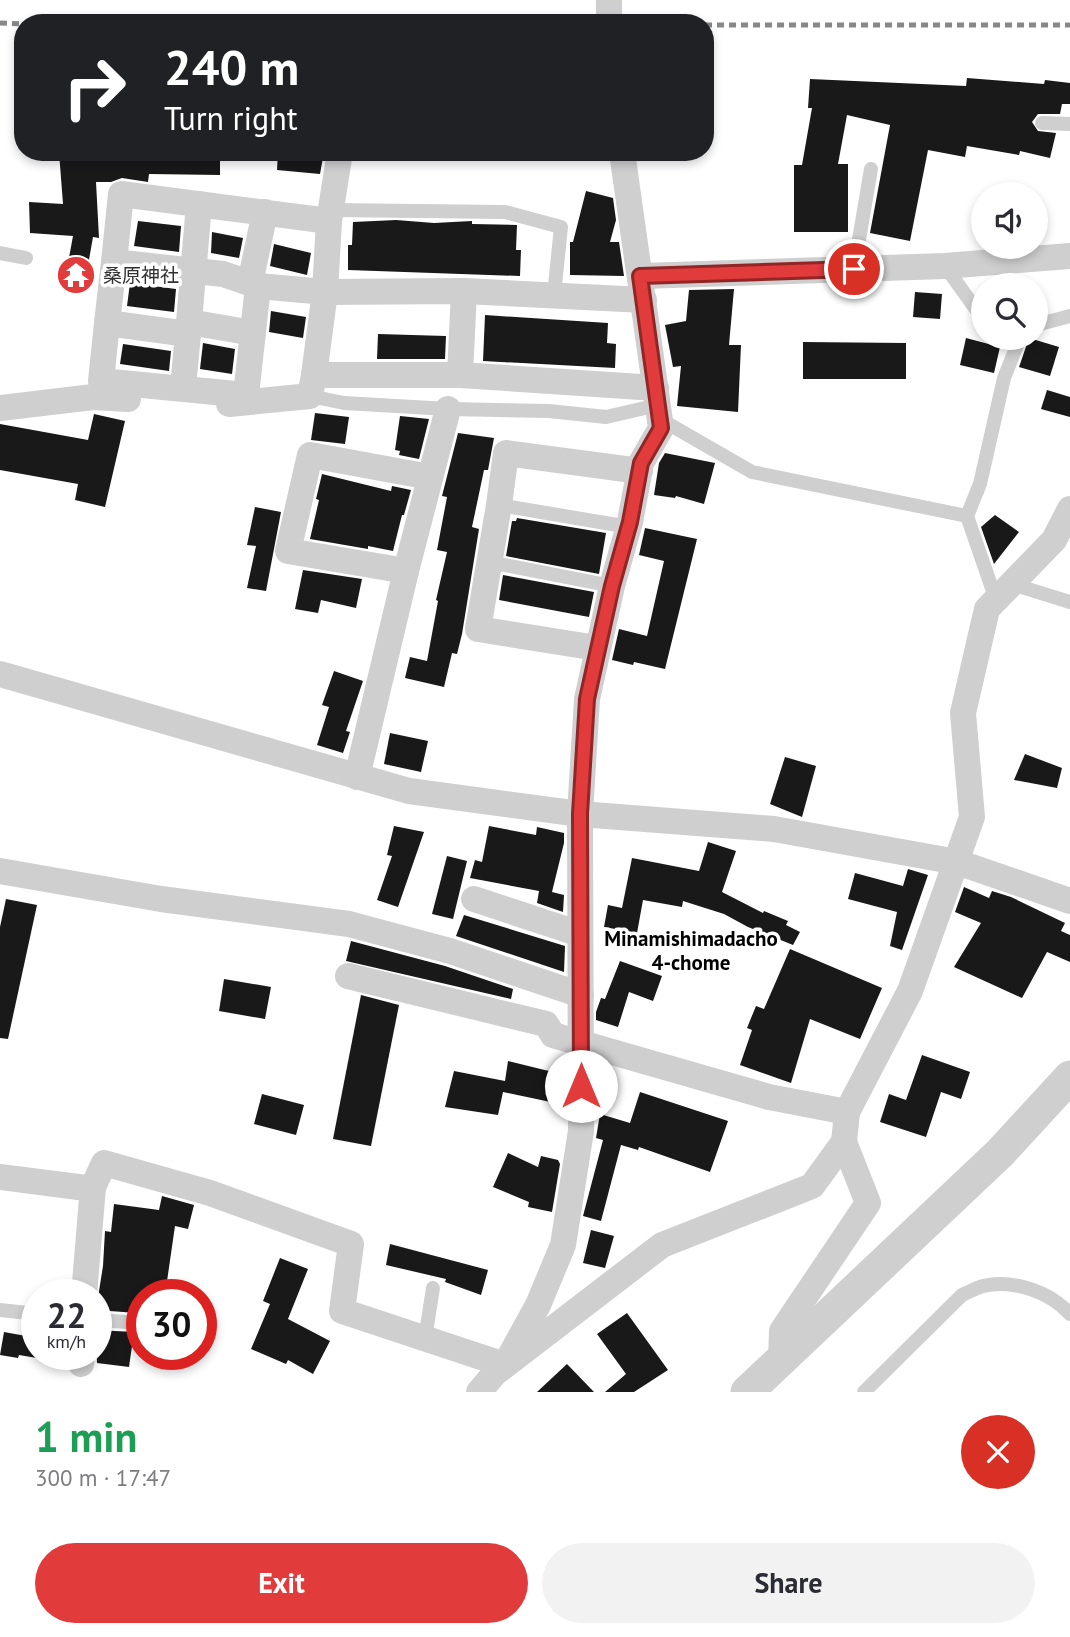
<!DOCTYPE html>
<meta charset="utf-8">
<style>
:root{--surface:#fff;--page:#f2f2f3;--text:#2b2b33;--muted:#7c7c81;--accent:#e13b3c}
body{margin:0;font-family:"PT Sans","Noto Sans JP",sans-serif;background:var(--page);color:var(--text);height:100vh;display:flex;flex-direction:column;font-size:26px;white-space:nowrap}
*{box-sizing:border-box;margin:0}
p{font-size:23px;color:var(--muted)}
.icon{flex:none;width:38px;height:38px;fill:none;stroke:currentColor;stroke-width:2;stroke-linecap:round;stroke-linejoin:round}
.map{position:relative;height:1392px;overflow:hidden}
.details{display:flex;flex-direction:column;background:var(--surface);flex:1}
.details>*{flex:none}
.banner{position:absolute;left:14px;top:14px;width:700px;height:147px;border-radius:28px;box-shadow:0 4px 10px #0003;background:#202124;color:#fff;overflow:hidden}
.buttons{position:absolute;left:971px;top:182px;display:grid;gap:14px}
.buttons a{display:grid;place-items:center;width:77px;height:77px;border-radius:50%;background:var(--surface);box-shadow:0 4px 10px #0003;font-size:35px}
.speed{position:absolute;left:21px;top:1279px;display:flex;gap:14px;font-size:35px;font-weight:700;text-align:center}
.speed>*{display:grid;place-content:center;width:91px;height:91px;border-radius:50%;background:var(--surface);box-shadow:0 4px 10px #0003;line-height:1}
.speed small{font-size:18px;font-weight:400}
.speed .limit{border:10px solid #d22;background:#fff;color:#111}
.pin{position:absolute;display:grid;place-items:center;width:60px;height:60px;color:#fff;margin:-30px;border:4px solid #fff;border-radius:50%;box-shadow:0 2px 7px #0007}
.me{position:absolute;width:77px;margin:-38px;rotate:0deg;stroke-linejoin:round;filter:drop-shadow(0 0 5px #0008)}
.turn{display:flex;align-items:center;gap:24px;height:147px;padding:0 35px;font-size:32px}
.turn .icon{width:91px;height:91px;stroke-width:2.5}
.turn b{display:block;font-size:49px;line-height:60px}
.round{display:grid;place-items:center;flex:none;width:74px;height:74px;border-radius:37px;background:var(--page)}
.summary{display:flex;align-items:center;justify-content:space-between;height:119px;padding:0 35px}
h1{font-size:42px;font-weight:700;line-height:52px;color:#1e9e55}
.primary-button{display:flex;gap:14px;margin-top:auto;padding:14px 35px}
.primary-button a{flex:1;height:80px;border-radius:42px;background:var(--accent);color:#fff;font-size:28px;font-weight:700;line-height:80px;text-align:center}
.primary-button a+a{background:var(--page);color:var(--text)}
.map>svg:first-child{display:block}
</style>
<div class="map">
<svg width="1070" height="1392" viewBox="0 0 1070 1392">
<rect width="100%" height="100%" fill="#fff"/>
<!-- building -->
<g fill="#191919">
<path d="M967 78 1044 84 1045 80 1070 83V104H1062L1060 114H1038L1032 122 1038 131 1056 133 1050 158 1020 151 1019 155 967 146 965 157 928 150 910 241 870 233 890 125 847 115 838 164H848V232H794V165H802L812 108H808L810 79 966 86Z"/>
<path d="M59 152H220V175L149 174 148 182 122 178 111 182H96L99 238 93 237 84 288 64 285 73 236 30 233 29 202 63 204Z"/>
<path d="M278 152H324L320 174 277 170Z"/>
<path d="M586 191 613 198 616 220 610 242H619L624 276 570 275V242H573Z"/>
<path d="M396 220 434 223 472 221V224L517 225 516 250H521L520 276 348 270V245H352L353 222Z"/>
<path d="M138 221 181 226 179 252 134 246Z"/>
<path d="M212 232 243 238 239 258 211 253Z"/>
<path d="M274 244 311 253 307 275 270 266Z"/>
<path d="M130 283 176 289 174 312 127 306Z"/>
<path d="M734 289 729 345H741L738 412 677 406 681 366 673 367 665 325 686 321 689 290Z"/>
<path d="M915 292 942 294 940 319 913 317Z"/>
<path d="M271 311 306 317 303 338 269 332Z"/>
<path d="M485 315 608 323 607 343 616 344 615 368 483 361Z"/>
<path d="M378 334 446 336 445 359H377Z"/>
<path d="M966 338 1000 347 994 373 960 365Z"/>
<path d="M1029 338 1059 347 1050 376 1019 367Z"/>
<path d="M803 342 906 343V379H803Z"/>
<path d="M203 343 235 349 232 374 200 369Z"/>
<path d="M123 344 171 351 169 371 120 364Z"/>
<path d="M1047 390 1070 397V417L1041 409Z"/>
<path d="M315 413 349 417 345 444 311 440Z"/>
<path d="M94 414 125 421 105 507 75 500 78 484 0 470V424L88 440Z"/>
<path d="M400 416 429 419 419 459 399 455 400 451 395 450Z"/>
<path d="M458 433 494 438 488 470H484L472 527 479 529 462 634 457 654 452 653 444 687 405 678 410 657 427 661 438 601 436 600 447 552 437 550 447 497 442 496Z"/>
<path d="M665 453 715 463 704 504 676 496 675 498 654 495 659 463Z"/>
<path d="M322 474 391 491 392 486 411 490 404 515H402L393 551 368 546V549L310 539 319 500 316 499Z"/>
<path d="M255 507 281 512 266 591 247 588 256 546 247 545Z"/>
<path d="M995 515 1019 532 994 564 981 527Z"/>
<path d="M517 518 606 533 599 574 506 556 512 521H516Z"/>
<path d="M645 528 697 539 665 669 634 662 633 665 612 660 619 629 647 636 664 561 639 555Z"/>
<path d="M303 570 362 579 356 608 321 600 318 613 295 609Z"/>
<path d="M503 575 594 592 589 617 499 600Z"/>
<path d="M334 671 363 681 346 731 350 732 343 753 317 745 329 707 322 705Z"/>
<path d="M390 733 428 741 421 772 384 764Z"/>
<path d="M1025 754 1062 768 1057 788 1014 780Z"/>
<path d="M785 757 816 766 802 817 770 804Z"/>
<path d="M394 826 424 832 398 907 377 900 392 856 387 855Z"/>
<path d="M489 826 536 835 537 827 564 833V843L552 892 564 895 563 912 537 903 539 891 470 878 475 860 482 862Z"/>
<path d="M708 842 736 851 722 892 763 913 764 911 788 921 786 925 800 932 793 945 748 927 724 914 683 901 682 907 643 900 637 933 604 927 608 905 622 908 632 858 699 871Z"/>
<path d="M447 856 467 861 453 919 432 914Z"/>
<path d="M908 869 928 875 902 950 890 946 897 912 848 899 855 873 903 886Z"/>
<path d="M964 887 989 898 992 891 1011 897 1065 923 1061 931 1070 935V962L1047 952 1022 998 954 967 981 923 955 912Z"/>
<path d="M6 899 37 905 8 1039 0 1038V927Z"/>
<path d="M464 915 565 946 564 972 456 936Z"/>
<path d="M351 941 445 966 513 989 511 999 346 961Z"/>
<path d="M790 949 882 988 860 1039 810 1019 791 1083 740 1065 752 1030 747 1028 756 1006 764 1009Z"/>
<path d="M620 961 662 976 653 1001 629 992 618 1027 596 1020V1012L601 998 605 999Z"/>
<path d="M224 979 271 987 265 1019 219 1011Z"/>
<path d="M361 995 399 1005 371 1146 333 1139Z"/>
<path d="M922 1055 970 1072 961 1099 941 1092 926 1137 880 1122 889 1094 906 1100Z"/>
<path d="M508 1061 565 1075 560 1104 503 1092 498 1115 445 1107 454 1071 505 1081Z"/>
<path d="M640 1092 728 1121 710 1172 639 1147 638 1150 621 1145 601 1221 583 1216 603 1140 596 1138 600 1114 630 1123Z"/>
<path d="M262 1094 304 1105 296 1135 254 1124Z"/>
<path d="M508 1153 538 1167 541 1156 558 1160 560 1164 552 1212 528 1207 529 1202 493 1187Z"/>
<path d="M162 1196 194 1205 188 1229 175 1226 165 1295H142V1306L138 1304 137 1313 96 1310 103 1266 105 1231 111 1232 114 1204 159 1210Z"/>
<path d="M591 1230 614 1236 605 1268 583 1263Z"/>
<path d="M390 1244 488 1270 481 1295 445 1282 446 1279 386 1265Z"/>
<path d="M280 1258 308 1269 288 1319 330 1341 313 1374 288 1360 286 1364 251 1349 270 1304 263 1301Z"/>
<path d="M627 1313 668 1370 634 1392H605L626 1374 597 1334Z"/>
<path d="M96 1330 134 1332 129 1367 97 1363Z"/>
<path d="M4 1332 37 1338V1358L19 1355 18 1358 0 1355Z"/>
<path d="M567 1364 594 1392H537Z"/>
</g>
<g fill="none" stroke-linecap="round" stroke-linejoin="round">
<!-- service -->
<g stroke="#cfcfcf" stroke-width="14">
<path d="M1042 123 1070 124"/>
<path d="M331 210 505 212 561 227 554 295"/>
<path d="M0 253 26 258"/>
<path d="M945 266 980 315 984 316"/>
<path d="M854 269 871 169"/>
<path d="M1036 325 1070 316"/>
<path d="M310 396 344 403 448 409 549 411 606 417 658 405"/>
<path d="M660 419 752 472 967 516 996 600"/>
<path d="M499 505 629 527"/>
<path d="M967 516 980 484 1004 378 1020 338"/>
<path d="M489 562 612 586"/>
<path d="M1012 584 1070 602"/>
<path d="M0 1310 37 1314"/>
<path d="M96 1320 142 1323"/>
<path d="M425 1339 433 1288"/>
<path d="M864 1392 962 1295C969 1292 976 1288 983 1286 1014 1279 1050 1292 1070 1314"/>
</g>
<!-- minor -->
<g stroke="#cfcfcf" stroke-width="26">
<path d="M609 0V23"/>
<path d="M199 204 188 334 107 323 101 381 246 395 258 286"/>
<path d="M329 221 340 152"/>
<path d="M641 276 945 266 1070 256"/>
<path d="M250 283 265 212"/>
<path d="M644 300 464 291 325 292 329 221 121 194 114 262 223 274 258 286 325 292 314 375H460L656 388"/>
<path d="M189 322 253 333"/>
<path d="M107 323 114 262"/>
<path d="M460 375 464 291"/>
<path d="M183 387 188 334"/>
<path d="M229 404 310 396 314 375"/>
<path d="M0 408 93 397 128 399"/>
<path d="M406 571 288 551 310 455 430 477"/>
<path d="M597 648 478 629 499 505 506 453 640 471"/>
<path d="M0 674 409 791 580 814 774 829 957 862 1070 901"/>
<path d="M357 777 406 571 448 409"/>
<path d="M0 871 161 899 349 924 450 951 581 995"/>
<path d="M474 899 580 934"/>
<path d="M348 976 546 1024 553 1035 769 1097 847 1112"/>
<path d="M0 1177 86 1188 93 1187 104 1163 210 1193 351 1244 342 1311 505 1365 538 1305 563 1245 581 1131 580 814 587 699 612 586 630 522 641 463 661 428 622 152"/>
<path d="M84 1295 93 1187"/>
<path d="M781 1361 782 1331 868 1203 844 1142"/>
<path d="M81 1364 82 1354"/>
<path d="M479 1392 495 1373 662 1245 812 1186 844 1142 847 1112 910 991 972 817 963 713 987 609 1054 540 1070 509"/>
</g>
<!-- tertiary -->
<path stroke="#cfcfcf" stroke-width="33" d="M747 1392 1000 1153 1070 1077"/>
<!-- rail -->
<g stroke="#878787" stroke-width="5" stroke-dasharray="7 5" stroke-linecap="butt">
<path d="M0 23 23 24"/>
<path d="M705 25H1070"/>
</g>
</g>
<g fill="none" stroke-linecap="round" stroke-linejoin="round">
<!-- route casing -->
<g stroke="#922627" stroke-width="18">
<path id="route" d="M581 1086 580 814 587 699 612 586 630 522 641 463 661 428 640 276 854 269"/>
</g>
<!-- route -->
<use href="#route" stroke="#e13b3c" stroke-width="12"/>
</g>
<!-- icons -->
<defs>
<g id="temple-disc" transform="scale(2.0125)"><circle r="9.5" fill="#e13b3c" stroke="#fff"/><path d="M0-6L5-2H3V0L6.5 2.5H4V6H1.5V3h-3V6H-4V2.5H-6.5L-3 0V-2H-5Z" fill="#fff"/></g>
</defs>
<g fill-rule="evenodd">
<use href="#temple-disc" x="76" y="275"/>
</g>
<g text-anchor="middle" stroke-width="7" stroke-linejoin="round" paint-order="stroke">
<!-- poi labels -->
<g font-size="19" fill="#323232" stroke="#fff" text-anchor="start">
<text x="103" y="282">桑原神社</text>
</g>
<!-- neighbourhood labels -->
<g font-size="21" font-weight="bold" fill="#000" stroke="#fff">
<text x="691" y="946">Minamishimadacho<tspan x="691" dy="24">4-chome</tspan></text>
</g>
</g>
</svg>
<div class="buttons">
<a><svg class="icon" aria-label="sound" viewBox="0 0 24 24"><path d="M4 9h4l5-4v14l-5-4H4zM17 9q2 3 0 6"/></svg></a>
<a><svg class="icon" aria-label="search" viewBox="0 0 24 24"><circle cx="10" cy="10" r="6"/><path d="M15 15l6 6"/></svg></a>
</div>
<div class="speed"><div>22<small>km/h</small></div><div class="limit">30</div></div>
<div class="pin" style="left:854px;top:269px;background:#d93025"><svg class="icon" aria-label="arrive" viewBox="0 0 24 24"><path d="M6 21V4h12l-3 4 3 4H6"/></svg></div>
<svg class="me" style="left:581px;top:1086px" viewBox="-20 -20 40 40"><circle r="19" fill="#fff"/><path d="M0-13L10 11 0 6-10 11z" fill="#e13b3c"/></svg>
<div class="banner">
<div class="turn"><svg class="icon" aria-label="right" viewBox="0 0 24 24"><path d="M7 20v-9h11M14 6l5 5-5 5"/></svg><div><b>240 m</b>Turn right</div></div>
</div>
</div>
<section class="details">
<div class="summary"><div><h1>1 min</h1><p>300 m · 17:47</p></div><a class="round" style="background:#d93025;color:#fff"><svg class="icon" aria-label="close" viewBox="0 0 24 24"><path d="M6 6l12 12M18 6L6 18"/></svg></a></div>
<div class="primary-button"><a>Exit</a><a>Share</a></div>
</section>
